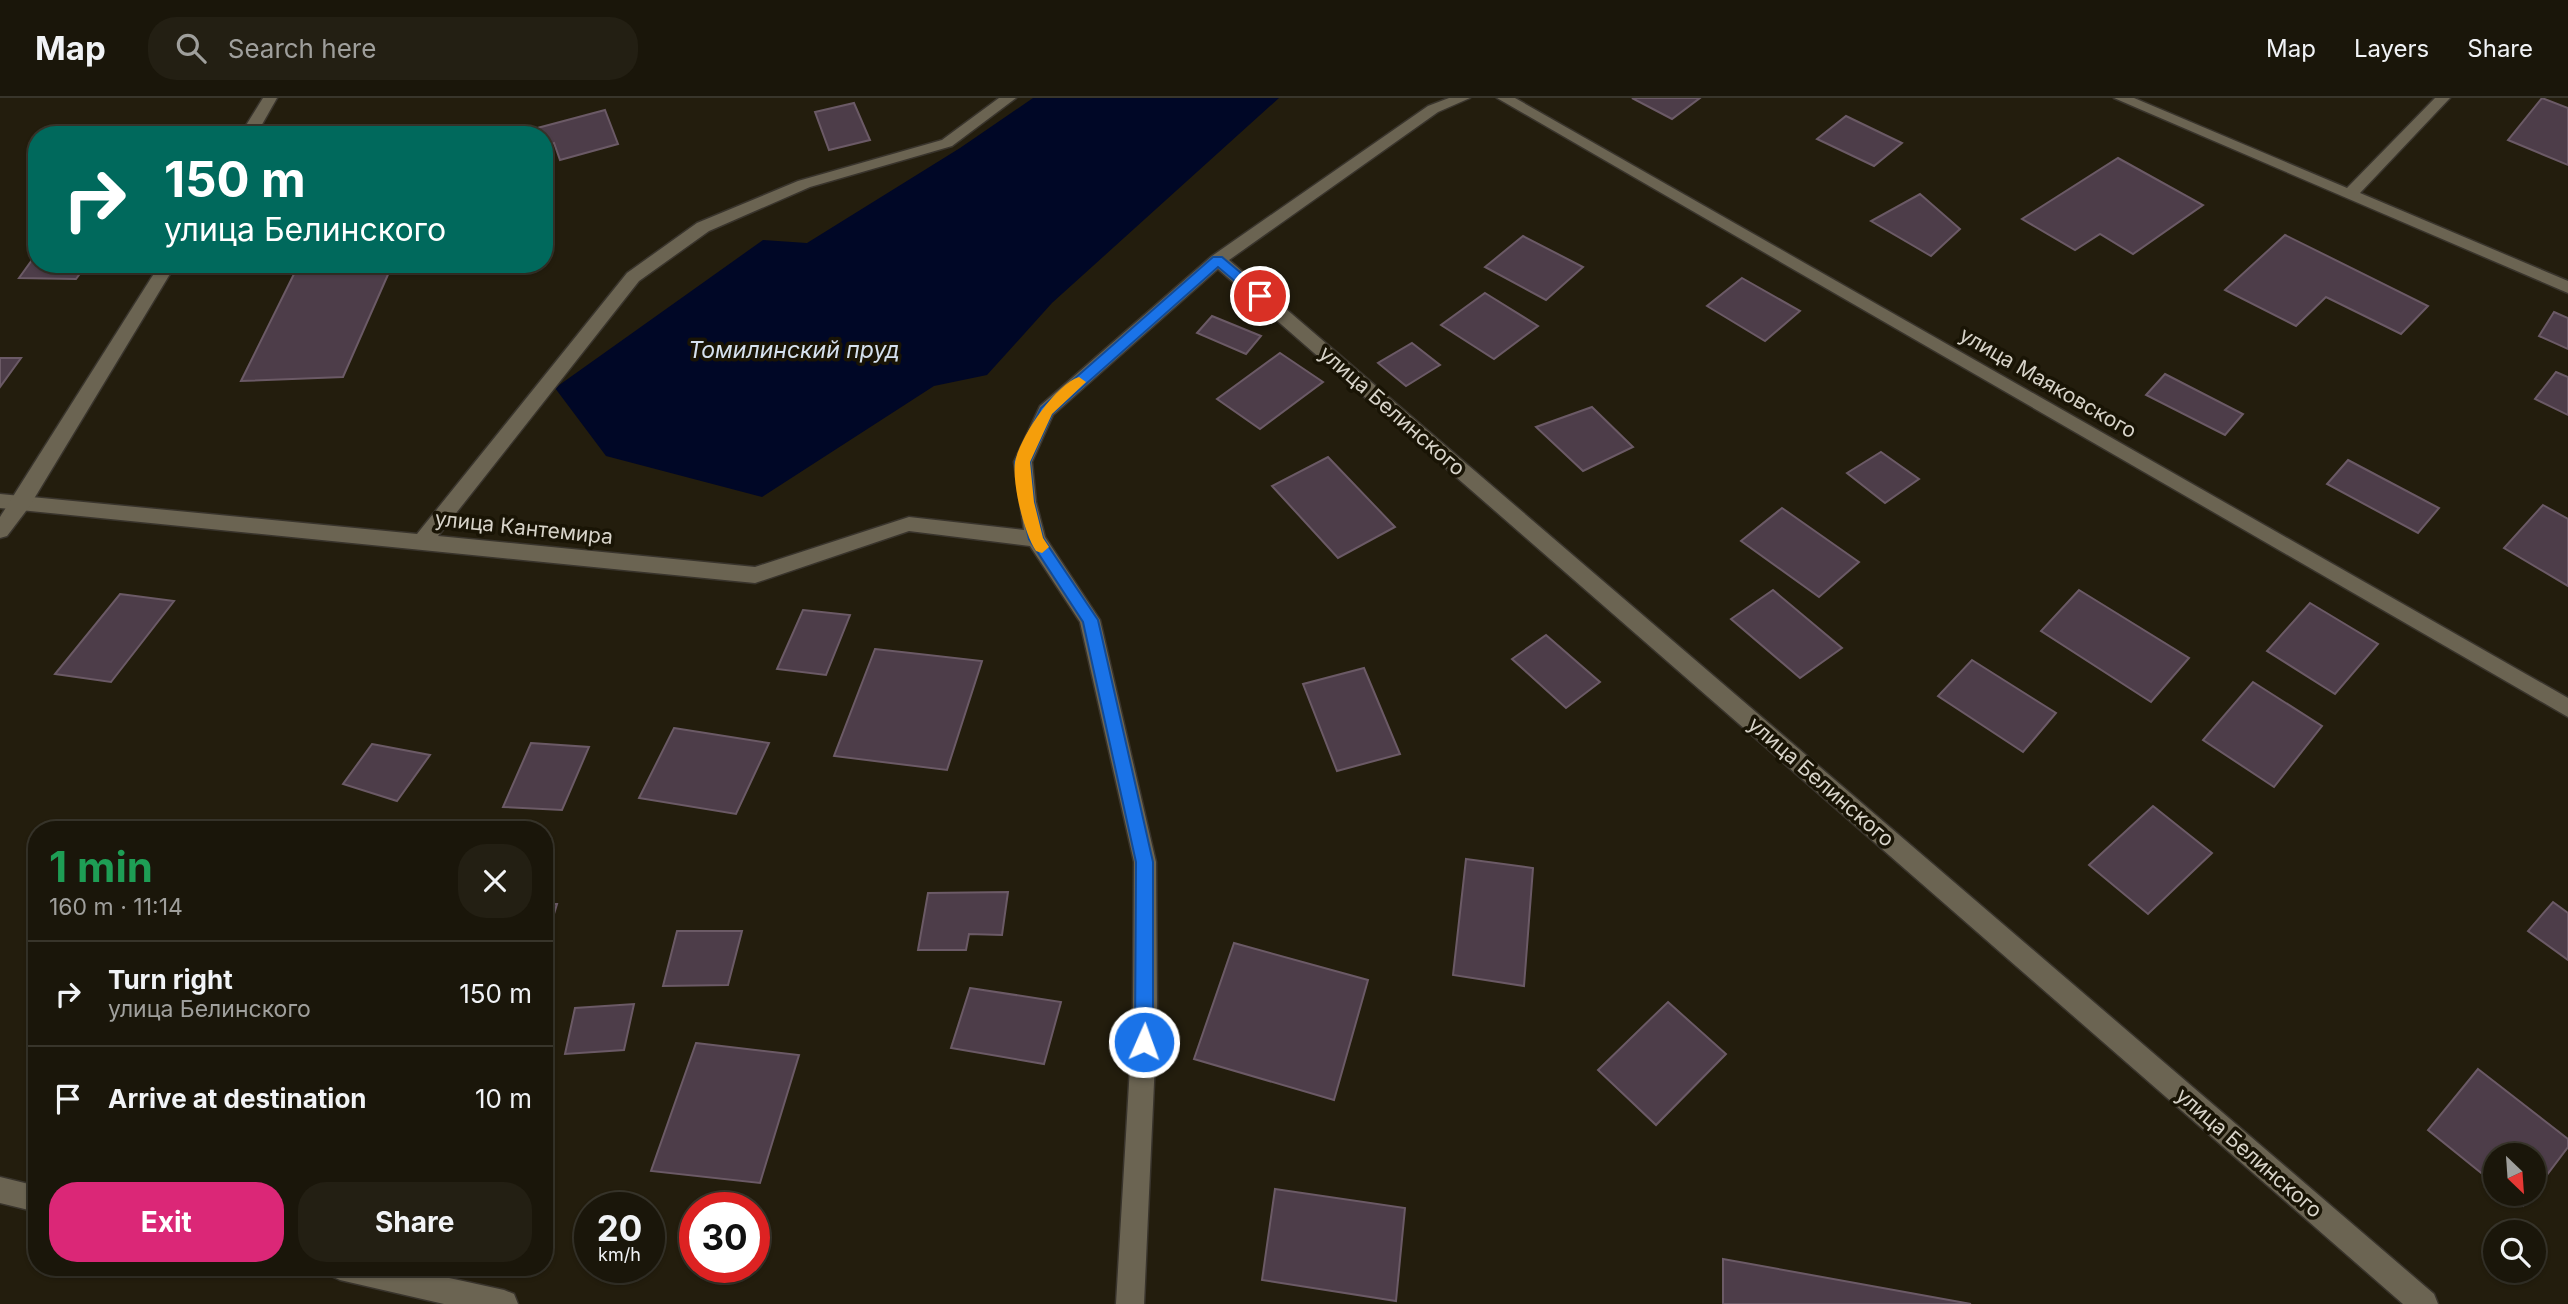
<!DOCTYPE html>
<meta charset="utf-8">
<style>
:root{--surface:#1a160a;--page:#231f13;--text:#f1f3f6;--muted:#9f9f9c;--line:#38352b;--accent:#db2777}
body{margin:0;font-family:Inter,sans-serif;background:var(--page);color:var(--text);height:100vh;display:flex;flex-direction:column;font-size:26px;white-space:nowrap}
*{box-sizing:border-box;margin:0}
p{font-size:23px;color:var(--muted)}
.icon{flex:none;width:38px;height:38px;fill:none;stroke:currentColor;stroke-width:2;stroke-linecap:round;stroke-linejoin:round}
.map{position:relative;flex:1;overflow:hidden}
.side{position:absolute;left:28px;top:723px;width:525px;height:455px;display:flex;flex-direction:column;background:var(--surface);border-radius:28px;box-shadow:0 2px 5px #0004,0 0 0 2px var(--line)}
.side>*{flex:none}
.hud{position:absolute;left:28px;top:28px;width:525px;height:147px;border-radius:28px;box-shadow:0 2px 5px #0004,0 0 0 2px var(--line);background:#00695c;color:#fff;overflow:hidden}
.needle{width:46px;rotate:155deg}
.fabs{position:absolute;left:2483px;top:1045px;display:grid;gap:14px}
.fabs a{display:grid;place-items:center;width:63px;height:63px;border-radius:50%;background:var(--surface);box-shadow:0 2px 5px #0004,0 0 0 2px var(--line);font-size:35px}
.speed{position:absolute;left:574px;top:1094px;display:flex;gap:14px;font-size:35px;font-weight:700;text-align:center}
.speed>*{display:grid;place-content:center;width:91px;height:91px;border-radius:50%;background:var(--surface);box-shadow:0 2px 5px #0004,0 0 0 2px var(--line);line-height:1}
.speed small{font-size:18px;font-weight:400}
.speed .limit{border:10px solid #d22;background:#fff;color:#111}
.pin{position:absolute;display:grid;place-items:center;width:60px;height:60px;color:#fff;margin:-30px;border:4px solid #fff;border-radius:50%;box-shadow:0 2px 7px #0007}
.me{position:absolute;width:77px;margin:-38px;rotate:2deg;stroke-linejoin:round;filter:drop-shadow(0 0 5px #0008)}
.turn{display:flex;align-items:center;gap:24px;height:147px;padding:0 21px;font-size:32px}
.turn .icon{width:91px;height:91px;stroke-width:2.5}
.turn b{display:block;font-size:49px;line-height:60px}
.round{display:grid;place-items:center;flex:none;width:74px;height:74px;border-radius:28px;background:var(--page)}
.summary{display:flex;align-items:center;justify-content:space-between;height:119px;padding:0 21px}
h1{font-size:42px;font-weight:700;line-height:52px;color:#1e9e55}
.action{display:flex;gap:14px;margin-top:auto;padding:14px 21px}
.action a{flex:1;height:80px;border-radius:28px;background:var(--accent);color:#fff;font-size:28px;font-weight:700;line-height:80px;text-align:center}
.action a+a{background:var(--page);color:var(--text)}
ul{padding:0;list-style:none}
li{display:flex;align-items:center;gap:21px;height:105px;padding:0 21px;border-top:2px solid var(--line)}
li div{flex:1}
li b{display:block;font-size:26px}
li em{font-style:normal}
header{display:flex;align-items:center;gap:42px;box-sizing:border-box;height:98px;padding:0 35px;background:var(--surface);border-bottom:2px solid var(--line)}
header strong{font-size:33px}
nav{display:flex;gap:38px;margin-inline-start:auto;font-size:24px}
.search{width:490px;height:63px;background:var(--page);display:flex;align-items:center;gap:18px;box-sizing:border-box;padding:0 24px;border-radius:28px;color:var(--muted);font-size:26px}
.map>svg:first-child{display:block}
</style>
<header>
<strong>Map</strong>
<div class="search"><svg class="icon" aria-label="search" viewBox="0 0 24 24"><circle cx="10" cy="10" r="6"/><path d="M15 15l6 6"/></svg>Search here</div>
<nav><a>Map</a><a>Layers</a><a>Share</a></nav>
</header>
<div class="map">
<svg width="2568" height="1206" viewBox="0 0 2568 1206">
<rect width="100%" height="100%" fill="#231d0d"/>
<!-- water -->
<path fill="#000726" d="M1033 0H1279L1052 205 987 277 934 288 762 399 606 358 555 290 763 142 807 145 960 50Z"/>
<!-- building -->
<g fill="#4d3d49" stroke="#6b5a66" stroke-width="2">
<path d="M1632 0H1700L1672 21Z"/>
<path d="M2542 0 2568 10V67L2508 42Z"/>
<path d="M854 5 870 42 829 52 815 14Z"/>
<path d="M605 12 618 46 560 62 554 45 544 48V37H511Z"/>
<path d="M1846 18 1902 45 1874 68 1817 41Z"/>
<path d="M2118 60 2203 107 2133 156 2100 136 2075 152 2022 121Z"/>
<path d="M1920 96 1960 131 1931 158 1871 123Z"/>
<path d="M2285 137 2428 208 2401 236 2326 199 2296 228 2225 192Z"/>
<path d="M1523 138 1583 169 1546 202 1485 169Z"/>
<path d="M37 155V166H87L76 181 19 180Z"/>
<path d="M390 172 343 279 241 283 294 176Z"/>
<path d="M1742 180 1800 213 1765 243 1707 208Z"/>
<path d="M1485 195 1538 228 1494 261 1441 227Z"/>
<path d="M2554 214 2568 220V251L2539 238Z"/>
<path d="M1212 218 1261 238 1246 256 1197 235Z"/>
<path d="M1412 245 1440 267 1406 288 1378 265Z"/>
<path d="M1280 255 1323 284 1260 331 1217 301Z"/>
<path d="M0 260H21L0 289Z"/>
<path d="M2556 274 2568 279V317L2535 301Z"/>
<path d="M2165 276 2243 316 2225 337 2146 297Z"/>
<path d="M1592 309 1633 349 1583 373 1536 329Z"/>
<path d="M1881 354 1919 381 1885 405 1847 375Z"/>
<path d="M1328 359 1395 429 1338 460 1272 388Z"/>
<path d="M2348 362 2439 410 2418 435 2327 386Z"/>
<path d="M2543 407 2568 421V488L2504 450Z"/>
<path d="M1782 410 1859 464 1819 499 1741 443Z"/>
<path d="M1773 492 1842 550 1800 580 1731 521Z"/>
<path d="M2079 492 2189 560 2151 604 2041 533Z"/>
<path d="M120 496 174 503 111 584 55 576Z"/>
<path d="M2310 505 2378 546 2335 596 2267 553Z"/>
<path d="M803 512 850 517 826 577 777 571Z"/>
<path d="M1546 537 1600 584 1566 610 1512 561Z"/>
<path d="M875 551 982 563 947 672 834 658Z"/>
<path d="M1972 562 2056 615 2023 654 1938 598Z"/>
<path d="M1364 570 1400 656 1337 673 1303 586Z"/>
<path d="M2253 584 2322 628 2274 689 2203 642Z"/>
<path d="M674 630 769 645 736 716 639 700Z"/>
<path d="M531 645 589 649 562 712 503 709Z"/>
<path d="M372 646 430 657 397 703 343 686Z"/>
<path d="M2153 708 2212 755 2148 816 2089 767Z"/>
<path d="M1466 761 1533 770 1524 888 1453 877Z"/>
<path d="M1008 794 1002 837 969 836 966 852H918L928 795Z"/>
<path d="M2553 804 2568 815V862L2528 833Z"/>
<path d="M544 806H557L544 849Z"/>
<path d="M677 833H742L728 887 663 888Z"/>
<path d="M1234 845 1368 882 1334 1002 1194 961Z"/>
<path d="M970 890 1061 904 1044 966 951 950Z"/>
<path d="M1668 904 1726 956 1656 1027 1598 972Z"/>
<path d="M634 906 624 952 565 956 575 910Z"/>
<path d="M696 945 799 957 760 1085 651 1073Z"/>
<path d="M2478 971 2568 1041V1049L2534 1094V1057H2496V1087L2428 1032Z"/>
<path d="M1275 1091 1405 1110 1396 1203 1262 1182Z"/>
<path d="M2507 1096H2533L2523 1108Z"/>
<path d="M1723 1161 1971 1206H1723Z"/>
</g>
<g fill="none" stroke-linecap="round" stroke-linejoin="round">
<!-- minor casing -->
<g stroke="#39342c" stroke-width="3">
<g id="minor">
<path d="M999 0H1016L952 48 810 89 709 133 639 183 438 438 755 469 909 419 1024 432 1014 364 1040 308 1212 158 1428 8 1449 0H1470L1438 14 1229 162 2434 1196 2438 1206H2403L1218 171 1053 317 1032 364 1036 404 1045 439 1100 522 1156 764 1157 918 1144 1206H1116L1133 918 1134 764 1080 524 1030 448 909 433 755 485 0 410V396L417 436 627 175 697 125 798 83 942 42Z"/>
<path d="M1497 0H1515L2568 600V619Z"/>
<path d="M2114 0H2134L2347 90 2435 0H2450L2360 95 2568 183V195Z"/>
<path d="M0 1079 37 1088V1114L0 1105Z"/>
<path d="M327 1169H399L504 1192 514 1196 518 1206H444L340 1182 331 1178Z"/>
</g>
</g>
<!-- tertiary casing -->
<g stroke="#39342c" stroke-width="3">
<g id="tertiary">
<path d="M263 0H277L256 37H240Z"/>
<path d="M160 166H176L29 409 7 438 0 440V419Z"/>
</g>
</g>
<!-- minor -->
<use href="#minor" fill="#6b6452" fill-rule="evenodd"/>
<!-- tertiary -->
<use href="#tertiary" fill="#6b6452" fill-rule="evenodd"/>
</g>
<!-- route -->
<path fill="#1a73e8" stroke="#114b97" stroke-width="2" d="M1213 159H1222L1265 195V201H1256L1218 169 1052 316 1030 364 1034 404 1043 440 1098 522 1153 764V944L1150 950 1144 953 1137 950 1135 944 1136 764 1083 524 1029 441 1020 404 1015 364 1041 310Z"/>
<!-- slow -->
<path fill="#f59e0b" d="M1079 279 1086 284 1052 316 1030 364 1034 404 1043 440 1049 449 1042 455 1036 453C1024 435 1012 386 1015 364 1020 339 1055 287 1079 279Z"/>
<g text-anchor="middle" stroke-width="7" stroke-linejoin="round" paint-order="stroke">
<!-- street labels -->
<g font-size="21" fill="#d7d3c9" stroke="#191405">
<text transform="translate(2048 285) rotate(30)" y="7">улица Маяковского</text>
<text transform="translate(1392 313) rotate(41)" y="7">улица Белинского</text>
<text transform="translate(524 430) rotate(6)" y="7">улица Кантемира</text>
<text transform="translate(1821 684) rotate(41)" y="7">улица Белинского</text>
<text transform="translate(2249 1055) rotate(41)" y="7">улица Белинского</text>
</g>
<!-- water labels -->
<g font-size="23" font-style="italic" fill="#d5e1ef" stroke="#191405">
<text x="794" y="260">Томилинский пруд</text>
</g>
</g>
</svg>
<div class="fabs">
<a><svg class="needle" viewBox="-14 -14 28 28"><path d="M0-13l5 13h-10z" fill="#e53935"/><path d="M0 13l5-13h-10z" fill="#9f9f9c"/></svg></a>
<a><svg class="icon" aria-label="search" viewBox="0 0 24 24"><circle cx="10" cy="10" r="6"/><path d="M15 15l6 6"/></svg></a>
</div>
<div class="speed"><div>20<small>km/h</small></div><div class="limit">30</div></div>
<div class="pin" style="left:1260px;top:198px;background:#d93025"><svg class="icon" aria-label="arrive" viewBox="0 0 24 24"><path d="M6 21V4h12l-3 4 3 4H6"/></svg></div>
<svg class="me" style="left:1144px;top:944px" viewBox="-20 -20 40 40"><circle r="17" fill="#1a73e8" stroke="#fff" stroke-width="3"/><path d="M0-11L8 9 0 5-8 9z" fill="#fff"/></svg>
<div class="hud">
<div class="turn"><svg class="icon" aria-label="right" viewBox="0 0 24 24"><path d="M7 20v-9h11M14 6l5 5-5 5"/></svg><div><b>150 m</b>улица Белинского</div></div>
</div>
<section class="side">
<div class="summary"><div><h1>1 min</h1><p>160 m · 11:14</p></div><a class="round"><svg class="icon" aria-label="close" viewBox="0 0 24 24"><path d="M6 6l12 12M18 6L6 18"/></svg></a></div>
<ul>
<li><svg class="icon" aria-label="right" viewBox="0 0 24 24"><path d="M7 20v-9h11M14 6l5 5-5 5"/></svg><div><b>Turn right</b><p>улица Белинского</p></div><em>150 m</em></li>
<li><svg class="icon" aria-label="arrive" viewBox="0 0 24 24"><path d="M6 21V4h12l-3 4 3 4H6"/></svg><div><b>Arrive at destination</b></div><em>10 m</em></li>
</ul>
<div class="action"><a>Exit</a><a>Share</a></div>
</section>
</div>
